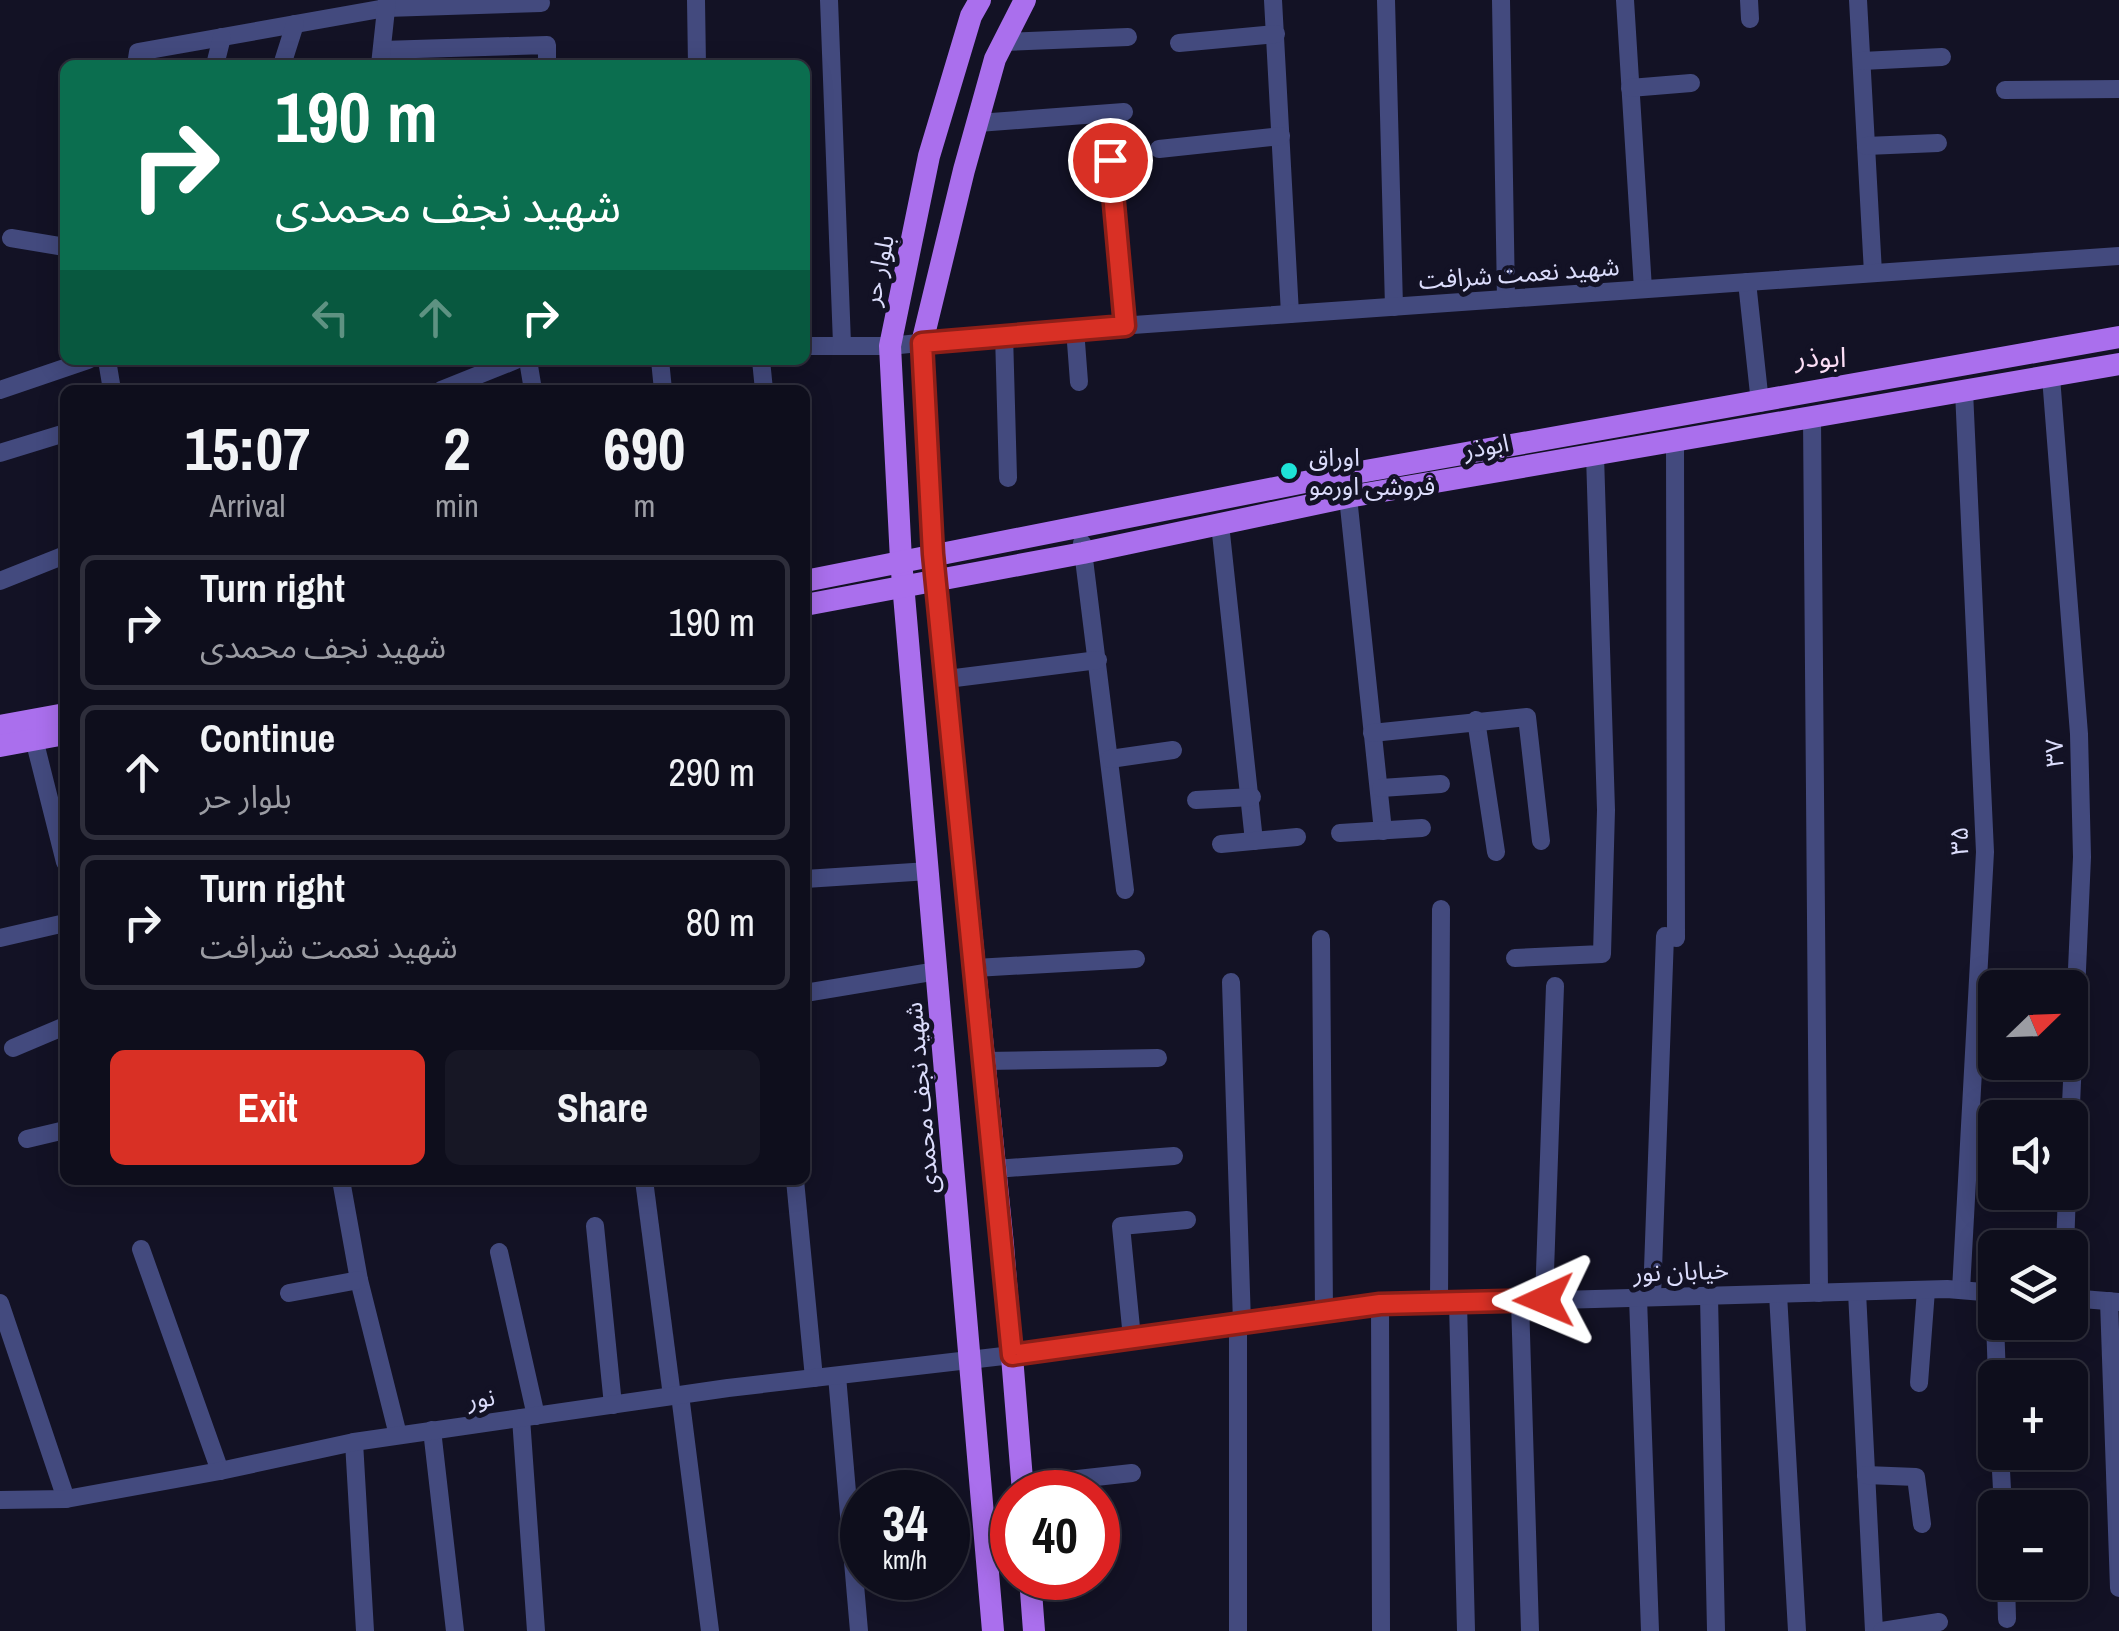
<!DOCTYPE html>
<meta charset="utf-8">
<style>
:root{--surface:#0e0e1c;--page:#171725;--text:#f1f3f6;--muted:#9b9ca3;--line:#2e2e3b;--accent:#d93025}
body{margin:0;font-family:"Archivo Narrow","Noto Sans Arabic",sans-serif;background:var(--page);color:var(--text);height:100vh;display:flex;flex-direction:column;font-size:38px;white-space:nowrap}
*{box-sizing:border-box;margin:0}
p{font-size:32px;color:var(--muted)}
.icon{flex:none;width:55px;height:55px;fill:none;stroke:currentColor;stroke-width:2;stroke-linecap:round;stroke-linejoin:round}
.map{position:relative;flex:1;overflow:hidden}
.side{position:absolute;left:60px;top:385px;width:750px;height:800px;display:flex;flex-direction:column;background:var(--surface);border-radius:15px;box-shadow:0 5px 25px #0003,0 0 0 2px var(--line)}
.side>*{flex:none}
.banner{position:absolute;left:60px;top:60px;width:750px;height:305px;border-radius:15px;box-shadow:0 5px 25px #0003,0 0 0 2px var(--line);background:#0b6e4f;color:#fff;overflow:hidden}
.needle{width:65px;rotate:67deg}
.fabs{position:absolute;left:1978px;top:970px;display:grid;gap:20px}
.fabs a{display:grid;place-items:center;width:110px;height:110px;border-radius:15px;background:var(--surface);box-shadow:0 5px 25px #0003,0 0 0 2px var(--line);font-size:50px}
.speed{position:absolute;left:840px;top:1470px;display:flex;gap:20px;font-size:50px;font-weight:700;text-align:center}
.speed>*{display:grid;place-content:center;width:130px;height:130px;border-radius:50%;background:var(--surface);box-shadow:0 5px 25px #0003,0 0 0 2px var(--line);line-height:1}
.speed small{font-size:25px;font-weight:400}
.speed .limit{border:15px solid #d22;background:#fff;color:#111}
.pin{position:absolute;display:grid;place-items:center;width:85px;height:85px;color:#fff;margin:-42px;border:5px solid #fff;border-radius:50%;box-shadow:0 2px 10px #0007}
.me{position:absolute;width:110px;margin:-55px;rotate:269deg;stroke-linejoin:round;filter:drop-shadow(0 0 8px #0008)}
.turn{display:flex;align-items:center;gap:35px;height:210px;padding:0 50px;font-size:45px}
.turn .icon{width:130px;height:130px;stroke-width:2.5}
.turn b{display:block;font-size:70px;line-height:85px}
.lanes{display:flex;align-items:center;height:95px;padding:0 50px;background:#0003;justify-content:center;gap:50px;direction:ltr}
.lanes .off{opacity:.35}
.eta{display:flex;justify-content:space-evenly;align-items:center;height:170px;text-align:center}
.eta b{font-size:60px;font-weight:700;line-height:70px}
.primary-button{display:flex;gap:20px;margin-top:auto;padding:20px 50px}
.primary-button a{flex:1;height:115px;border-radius:15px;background:var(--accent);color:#fff;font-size:40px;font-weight:700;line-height:115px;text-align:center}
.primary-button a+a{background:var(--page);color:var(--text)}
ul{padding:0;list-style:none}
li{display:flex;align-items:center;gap:30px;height:135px;margin:0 20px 15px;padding:0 30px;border:5px solid var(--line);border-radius:15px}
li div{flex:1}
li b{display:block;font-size:38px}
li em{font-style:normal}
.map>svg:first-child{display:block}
</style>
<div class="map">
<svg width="2119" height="1631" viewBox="0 0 2119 1631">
<rect width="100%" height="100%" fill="#131225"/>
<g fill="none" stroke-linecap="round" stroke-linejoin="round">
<!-- minor -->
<g stroke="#434a7e" stroke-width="18">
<path d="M696 0 697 65"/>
<path d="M829 0 842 344"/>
<path d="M1273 0 1290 314"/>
<path d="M1386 0 1394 307"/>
<path d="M1501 0 1506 299"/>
<path d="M1625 0 1643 289"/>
<path d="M1749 0 1750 19"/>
<path d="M1858 0 1873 273"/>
<path d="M1003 42 1128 37"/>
<path d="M1179 43 1276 34"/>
<path d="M382 50 547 45V65"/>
<path d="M1862 61 1942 57"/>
<path d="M136 65 138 52 386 8 541 3"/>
<path d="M215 65 222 37"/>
<path d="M282 65 295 24"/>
<path d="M380 65 387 0"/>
<path d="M1630 88 1691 83"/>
<path d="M2005 90 2119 89"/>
<path d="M978 123 1124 112"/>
<path d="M1866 146 1938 143"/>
<path d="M1159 149 1281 136"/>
<path d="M1110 160 1125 325"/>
<path d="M11 238 65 247"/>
<path d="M1747 282 1760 403"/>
<path d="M1075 329 1079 382"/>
<path d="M1004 334 1008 478"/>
<path d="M805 346H890L1004 334 2119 256"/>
<path d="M107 360 112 390"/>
<path d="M528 360 533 390"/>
<path d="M660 360 663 390"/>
<path d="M761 360 764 390"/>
<path d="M2051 377 2079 734 2082 857 2070 1127"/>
<path d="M0 390 88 360"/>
<path d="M441 390 516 360"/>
<path d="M1812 418 1819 1293"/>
<path d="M0 453 65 433"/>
<path d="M1348 497 1383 831"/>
<path d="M1220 524 1254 841"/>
<path d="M1082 543 1125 890"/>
<path d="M0 581 65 555"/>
<path d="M947 679 1098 660"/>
<path d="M1476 720 1496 852"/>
<path d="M1372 733 1527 717 1541 841"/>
<path d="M34 739 65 862"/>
<path d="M1110 759 1173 750"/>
<path d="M1381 788 1441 784"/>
<path d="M1196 800 1252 797"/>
<path d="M1340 833 1422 828"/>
<path d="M1221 844 1297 837"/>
<path d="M805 879 929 871"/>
<path d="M0 938 65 923"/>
<path d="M1321 939 1324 1312"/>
<path d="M1515 958 1602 954 1606 810 1595 455"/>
<path d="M975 968 1136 959"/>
<path d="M1231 982 1242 1323"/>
<path d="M805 993 937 971"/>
<path d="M13 1048 65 1026"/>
<path d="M985 1061 1158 1058"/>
<path d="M27 1139 65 1130"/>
<path d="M995 1169 1174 1156"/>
<path d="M341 1180 359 1280 398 1435"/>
<path d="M644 1180 672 1396"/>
<path d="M795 1180 814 1378"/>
<path d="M595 1226 613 1405"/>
<path d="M2065 1248 2067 1192"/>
<path d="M141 1249 220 1471"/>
<path d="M499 1252 536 1416"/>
<path d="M1961 1290 1985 852 1964 391"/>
<path d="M1857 1292 1874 1631"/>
<path d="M289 1293 359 1280"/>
<path d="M1994 1293 1997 1378"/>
<path d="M1778 1294 1797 1631"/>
<path d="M1709 1296 1716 1631"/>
<path d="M1652 1297 1665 936 1676 938 1675 442"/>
<path d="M1638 1298 1650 1631"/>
<path d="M2070 1298 2119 1302"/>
<path d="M1544 1300 1555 986"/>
<path d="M1520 1301 1530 1631"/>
<path d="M2109 1301 2119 1588"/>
<path d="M1458 1302 1466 1631"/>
<path d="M0 1303 66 1499"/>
<path d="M1439 1303 1441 909"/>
<path d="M1380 1305 1381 1631"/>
<path d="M1238 1323V1631"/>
<path d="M1132 1338 1121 1226 1187 1220"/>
<path d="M837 1376 859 1631"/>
<path d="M1919 1383 1926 1290"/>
<path d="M680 1395 710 1631"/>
<path d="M521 1418 536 1631"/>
<path d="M432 1430 455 1631"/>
<path d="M354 1442 365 1631"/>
<path d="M2000 1452 2003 1508"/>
<path d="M1866 1475 1916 1477 1922 1524"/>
<path d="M1023 1485 1132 1473"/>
<path d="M0 1500 66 1499 220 1471 354 1442 728 1388 1012 1355 1380 1305 1947 1289 1995 1293"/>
<path d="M2006 1582 2007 1619"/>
<path d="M1882 1631 1939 1622"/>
</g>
<!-- major -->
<g stroke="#aa6fed" stroke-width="22">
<path d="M980 0 971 16 929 156 890 346 901 560 993 1631"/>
<path d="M805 581 1315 480 2119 337"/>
<path d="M805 605 1083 553 1348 497 2119 364"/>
<path d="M0 726 65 714"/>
<path d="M0 746 65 734"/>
<path d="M1023 1492 1003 1245 933 554 922 343 964 170 995 59 1025 0"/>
<path d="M1030 1578 1034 1631"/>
</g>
</g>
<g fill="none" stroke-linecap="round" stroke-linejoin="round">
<!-- route casing -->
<g stroke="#8d1f18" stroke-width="25">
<path id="route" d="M1110 160 1125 326 922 343 933 554 1012 1355 1380 1304 1544 1300"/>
</g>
<!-- route -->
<use href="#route" stroke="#d93025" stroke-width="18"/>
</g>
<!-- markers -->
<circle fill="#1ee3d8" stroke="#131225" stroke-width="4" cx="1289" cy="471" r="10"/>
<g text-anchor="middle" stroke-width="10" stroke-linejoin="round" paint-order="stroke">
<!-- street labels -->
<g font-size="25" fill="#dbdcfb" stroke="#131225">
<text transform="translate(878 270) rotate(-78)" y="9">بلوار حر</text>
<text transform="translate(1519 273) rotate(-4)" y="9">شهید نعمت شرافت</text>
<text transform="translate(1486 446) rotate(-10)" y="9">ابوذر</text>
<text transform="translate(2054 753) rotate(-92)" y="9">۳۷</text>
<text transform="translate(1959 841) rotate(-91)" y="9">۳۵</text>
<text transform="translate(921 1098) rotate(-95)" y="9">شهید نجف محمدی</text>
<text transform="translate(1681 1271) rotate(-2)" y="9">خیابان نور</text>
<text transform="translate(481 1398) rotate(-8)" y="9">نور</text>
</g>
<!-- poi labels -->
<g font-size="25" fill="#dbdcfb" stroke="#131225" text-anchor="start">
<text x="1309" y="466">اوراق<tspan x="1309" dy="29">فروشی اورمو</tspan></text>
</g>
<!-- neighbourhood labels -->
<g font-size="28" fill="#fbddf5" stroke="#131225">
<text x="1821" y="367">ابوذر</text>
</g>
</g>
</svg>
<div class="fabs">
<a><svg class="needle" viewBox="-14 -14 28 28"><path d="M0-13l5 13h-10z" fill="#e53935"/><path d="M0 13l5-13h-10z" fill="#9b9ca3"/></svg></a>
<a><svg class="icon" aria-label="sound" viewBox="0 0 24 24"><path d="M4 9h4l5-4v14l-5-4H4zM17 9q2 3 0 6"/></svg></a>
<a><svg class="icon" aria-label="layers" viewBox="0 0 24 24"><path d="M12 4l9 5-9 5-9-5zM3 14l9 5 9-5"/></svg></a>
<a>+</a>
<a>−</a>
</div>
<div class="speed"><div>34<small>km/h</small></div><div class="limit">40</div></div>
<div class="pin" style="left:1110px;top:160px;background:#d93025"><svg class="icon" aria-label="arrive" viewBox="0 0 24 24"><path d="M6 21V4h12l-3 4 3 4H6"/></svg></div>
<svg class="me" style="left:1544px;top:1300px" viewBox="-20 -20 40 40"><path d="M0-17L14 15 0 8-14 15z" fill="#d93025" stroke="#fff" stroke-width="4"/></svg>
<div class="banner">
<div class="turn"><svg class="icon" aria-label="right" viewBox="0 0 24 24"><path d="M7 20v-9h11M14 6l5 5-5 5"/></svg><div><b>190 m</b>شهید نجف محمدی</div></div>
<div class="lanes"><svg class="icon off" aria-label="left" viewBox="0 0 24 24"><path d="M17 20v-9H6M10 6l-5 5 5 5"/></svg><svg class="icon off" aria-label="ahead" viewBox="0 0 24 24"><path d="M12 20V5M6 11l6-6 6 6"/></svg><svg class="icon" aria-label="right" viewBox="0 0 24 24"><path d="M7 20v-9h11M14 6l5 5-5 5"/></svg></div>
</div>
<section class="side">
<div class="eta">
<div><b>15:07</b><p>Arrival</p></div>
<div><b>2</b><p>min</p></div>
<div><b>690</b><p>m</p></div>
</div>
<ul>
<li><svg class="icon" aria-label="right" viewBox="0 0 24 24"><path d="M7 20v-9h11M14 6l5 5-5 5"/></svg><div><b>Turn right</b><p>شهید نجف محمدی</p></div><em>190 m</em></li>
<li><svg class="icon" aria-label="ahead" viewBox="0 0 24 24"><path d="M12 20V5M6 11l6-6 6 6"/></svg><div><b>Continue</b><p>بلوار حر</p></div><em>290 m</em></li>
<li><svg class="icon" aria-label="right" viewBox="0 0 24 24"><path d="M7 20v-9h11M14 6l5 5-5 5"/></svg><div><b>Turn right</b><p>شهید نعمت شرافت</p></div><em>80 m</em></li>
</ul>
<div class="primary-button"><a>Exit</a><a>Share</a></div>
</section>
</div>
